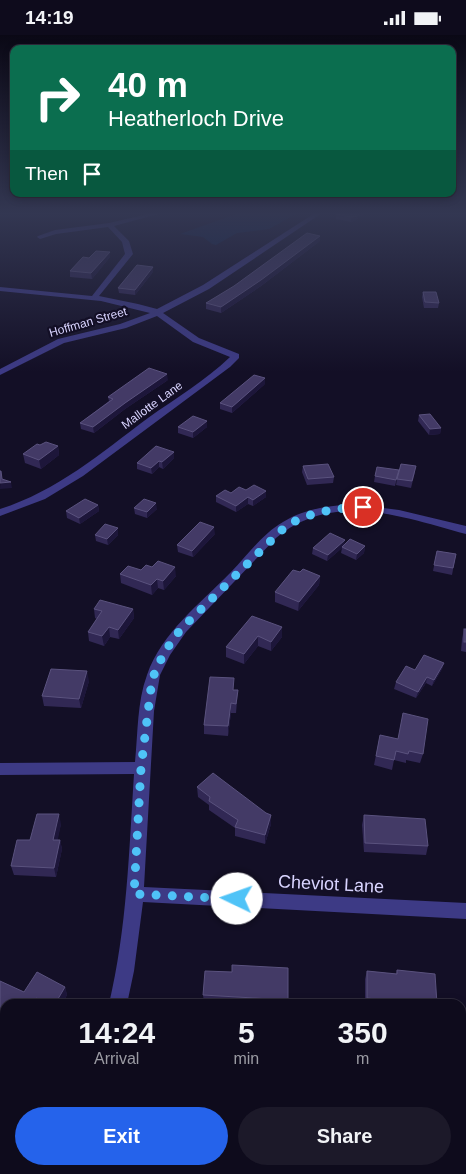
<!DOCTYPE html>
<style>
:root{--surface:#0e0b1c;--page:#1c1929;--text:#f1f3f6;--muted:#9b9ba3;--line:#2e2b3b;--accent:#2563eb}
body{margin:0;font-family:Helvetica,sans-serif;background:var(--page);color:var(--text);height:100vh;display:flex;flex-direction:column;font-size:19px;white-space:nowrap}
*{box-sizing:border-box;margin:0}
p{font-size:16px;color:var(--muted)}
.icon{flex:none;width:28px;height:28px;fill:none;stroke:currentColor;stroke-width:2;stroke-linecap:round;stroke-linejoin:round}
.map{position:relative;flex:1;overflow:hidden}
.sheet{position:absolute;left:0px;top:964px;width:466px;height:176px;display:flex;flex-direction:column;background:var(--surface);border-radius:15px 15px 0 0;box-shadow:0 2px 8px #0003,0 0 0 1px var(--line)}
.sheet>*{flex:none}
.banner{position:absolute;left:10px;top:10px;width:446px;height:152px;border-radius:10px;box-shadow:0 2px 8px #0003,0 0 0 1px var(--line);background:#0b6e4f;color:#fff;overflow:hidden}
.pin{position:absolute;display:grid;place-items:center;width:42px;height:42px;color:#fff;margin:-21px;border:2px solid #fff;border-radius:50%;box-shadow:0 1px 5px #0007}
.me{position:absolute;width:55px;margin:-28px;rotate:273deg;stroke-linejoin:round;filter:drop-shadow(0 0 4px #0008)}
.turn{display:flex;align-items:center;gap:18px;height:105px;padding:0 15px;font-size:22px}
.turn .icon{width:65px;height:65px;stroke-width:2.5}
.turn b{display:block;font-size:35px;line-height:42px}
.then{display:flex;align-items:center;height:48px;padding:0 15px;background:#0003;gap:10px;font-size:19px}
.eta{display:flex;justify-content:space-evenly;align-items:center;height:85px;text-align:center}
.eta b{font-size:30px;font-weight:600;line-height:35px}
.primary-button{display:flex;gap:10px;margin-top:auto;padding:10px 15px}
.primary-button a{flex:1;height:58px;border-radius:30px;background:var(--accent);color:#fff;font-size:20px;font-weight:600;line-height:58px;text-align:center}
.primary-button a+a{background:var(--page);color:var(--text)}
.status{display:flex;justify-content:space-between;align-items:center;height:35px;padding:0 25px;background:var(--surface);direction:ltr}
.status svg{height:14px;fill:currentColor}
.map>svg:first-child{display:block}
</style>
<div class="status"><b>14:19</b><svg viewBox="0 0 49 12"><path d="M0 12V9h3v3zM5 12V6h3v6zM10 12V3h3v9zM15 12V0h3v12zM26 1h20v11H26zM47 4h2v5h-2z"/></svg></div>
<div class="map">
<svg width="466" height="1139" viewBox="0 0 466 1139">
<rect width="100%" height="100%" fill="#130f26"/>
<!-- water -->
<path fill="#0c2248" d="M239 178H298L269 194 237 198 216 210 212 209 203 202 180 199Z"/>
<g fill="none" stroke-linecap="round" stroke-linejoin="round">
<!-- minor -->
<g fill="#3d3a85" fill-rule="evenodd">
<path d="M152 178H162L114 191 129 206 133 219 99 261 138 269 157 274 203 250 315 178H322L209 254 163 278 199 303 239 319V323L230 332 83 441 45 464 0 481V474C57 456 101 418 148 383 176 363 205 346 230 322L193 307 157 281 126 293 64 308 0 340V334L58 304 120 289 150 278 101 266 0 256V252L92 261 125 219 122 207 108 192 56 199 40 204 37 202 38 201 55 195 109 188Z"/>
<path d="M352 469 399 475 466 491V499C403 482 333 455 276 503L186 597 170 620 160 640 154 676 144 852 466 868V884L143 867 134 936 127 969H109C127 893 129 817 134 739L0 740V728L135 727C138 698 137 667 147 640 162 597 200 569 231 537 247 521 262 499 283 487 304 474 327 471 352 469Z"/>
<path d="M5 1121V1135H14L13 1139H0V1124Z"/>
</g>
</g>
<!-- wall -->
<g fill="#312854">
<path d="M339 178H365L356 185 351 187 336 184V179Z"/>
<path d="M320 206 261 251 221 278 206 274V268Z"/>
<path d="M110 222 92 244 70 242V236L89 223Z"/>
<path d="M153 237 135 260 119 258 118 253Z"/>
<path d="M423 257 439 268 438 273H424L422 262Z"/>
<path d="M168 345 125 374 94 398 81 394 80 388 109 366 108 362Z"/>
<path d="M265 349 232 378 220 374V368Z"/>
<path d="M419 380 441 393 440 399 429 400 418 386Z"/>
<path d="M178 392H207L193 403 178 398Z"/>
<path d="M40 410 58 411 59 420 41 434 25 428 23 419Z"/>
<path d="M174 417V423L163 434 159 432 152 439 137 434V428Z"/>
<path d="M303 431 334 442 333 448 307 450 302 437Z"/>
<path d="M399 435 395 451 374 447 375 441Z"/>
<path d="M415 437 411 453 396 450 397 444Z"/>
<path d="M246 455 266 462 253 471 248 469 236 477 216 467V461Z"/>
<path d="M98 470 99 476 80 489 67 483 66 476Z"/>
<path d="M134 473 157 474 147 483 135 479Z"/>
<path d="M215 499 193 522 178 517 177 510Z"/>
<path d="M95 500H118L108 510 96 506Z"/>
<path d="M344 510 365 511 364 518 356 525 341 518 342 513 327 526 312 519 313 513Z"/>
<path d="M437 516 456 519 452 540 433 536Z"/>
<path d="M141 535 176 541 164 555 158 553 152 560 121 548 120 539Z"/>
<path d="M300 537 320 541 319 550 298 576 275 567V557Z"/>
<path d="M94 574H133L134 583 119 604 110 602 104 611 89 606 88 597 97 584 95 583Z"/>
<path d="M282 592V602L271 616 258 611 244 629 226 622V612Z"/>
<path d="M464 594H466V617L461 616 462 604Z"/>
<path d="M444 628 442 634 432 651 426 648 416 663 394 654 396 647 415 635Z"/>
<path d="M89 646 81 673 44 671 42 661Z"/>
<path d="M234 655H238L236 678H231L228 701 204 699V690Z"/>
<path d="M380 700 423 719 420 728 406 725V728L394 725 392 735 374 730Z"/>
<path d="M197 752 266 778 271 780V789L265 809 235 801V793L209 775V770L198 762Z"/>
<path d="M364 780 428 811 426 820 364 817 362 790Z"/>
<path d="M61 789 57 805H60L62 814 56 842 14 840 11 831 30 805Z"/>
<path d="M397 935 437 969H365V944L367 936 396 939Z"/>
<path d="M232 937 288 965V969H221L204 968 203 960Z"/>
<path d="M0 946 24 957 65 952 67 960 62 969H5V991L0 988Z"/>
<path d="M455 1135H461L466 1139H456Z"/>
</g>
<!-- shaded-wall -->
<g fill="#1d163a">
<path d="M360 178H365L356 185 351 187V182Z"/>
<path d="M320 201V206L261 251 221 278V272Z"/>
<path d="M110 217V222L92 244 91 238Z"/>
<path d="M153 232V237L135 260V255Z"/>
<path d="M167 339 168 345 125 374 94 398 93 392 125 368Z"/>
<path d="M265 343V349L232 378V372Z"/>
<path d="M207 386V392L193 403V397Z"/>
<path d="M441 393 440 399 429 400 430 394Z"/>
<path d="M58 411 59 420 41 434 39 425Z"/>
<path d="M174 417V423L163 434 162 427Z"/>
<path d="M159 426V432L152 439 151 433Z"/>
<path d="M1 436 3 448 11 447 12 453 0 454Z"/>
<path d="M266 456V462L253 471V465Z"/>
<path d="M248 462V469L236 477V471Z"/>
<path d="M156 468 157 474 147 483V477Z"/>
<path d="M98 470 99 476 80 489 79 483Z"/>
<path d="M214 492 215 499 193 522 192 516Z"/>
<path d="M118 493V500L108 510 107 504Z"/>
<path d="M345 505 344 511 342 512V513L327 526 328 520Z"/>
<path d="M365 511 364 518 356 525 357 519Z"/>
<path d="M175 532 176 541 164 555 163 546Z"/>
<path d="M320 541 319 550 298 576 299 567Z"/>
<path d="M157 544 158 553 152 560 151 550Z"/>
<path d="M133 574 134 583 119 604 118 595Z"/>
<path d="M109 592 110 602 104 611 102 601Z"/>
<path d="M282 592V602L271 616V607Z"/>
<path d="M258 601V611L244 629V619Z"/>
<path d="M444 628 442 634 432 651 434 645Z"/>
<path d="M87 636 89 646 81 673 79 664Z"/>
<path d="M427 642 426 648 416 663 418 657Z"/>
<path d="M231 668V678L228 701V691Z"/>
<path d="M59 779 61 789 56 814 53 805Z"/>
<path d="M271 780V789L265 809V800Z"/>
<path d="M60 805 62 814 56 842 54 833Z"/>
<path d="M65 952 67 960 62 969H55Z"/>
<path d="M36 963 38 969H33Z"/>
</g>
<!-- building -->
<g fill="#433a66" stroke="#5a527e">
<path d="M339 178H360L357 181 351 182 336 179Z"/>
<path d="M307 198 320 201 261 245 221 272 206 268 234 251Z"/>
<path d="M96 216 110 217 91 238 70 236 83 222 89 223Z"/>
<path d="M137 230 153 232 135 255 118 253Z"/>
<path d="M423 257H436L439 268 425 267Z"/>
<path d="M149 333 167 339 125 368 93 392 80 388 113 364 108 362Z"/>
<path d="M254 340 265 343 232 372 220 368Z"/>
<path d="M430 379 441 393 430 394 419 380Z"/>
<path d="M193 381 207 386 193 397 178 392Z"/>
<path d="M46 407 58 411 39 425 23 419 37 409 40 410Z"/>
<path d="M156 411 174 417 162 427 159 426 151 433 137 428Z"/>
<path d="M328 429 334 442 308 444 303 431Z"/>
<path d="M401 429 416 431 412 446 397 444Z"/>
<path d="M377 432 399 435 396 445 375 441Z"/>
<path d="M0 436H1L2 444 11 447 0 448Z"/>
<path d="M254 450 266 456 253 465 248 462 236 471 216 461 225 455 231 458 239 452 246 455Z"/>
<path d="M85 464 98 470 79 483 66 476Z"/>
<path d="M144 464 156 468 147 477 134 473Z"/>
<path d="M200 487 214 492 192 516 177 510Z"/>
<path d="M105 489 118 493 107 504 95 500Z"/>
<path d="M330 498 345 505 328 520 313 513Z"/>
<path d="M350 504 365 511 357 519 342 512Z"/>
<path d="M437 516 456 519 453 533 434 530Z"/>
<path d="M158 526 175 532 163 546 157 544 151 550 120 539 128 531 141 535 146 530 152 532Z"/>
<path d="M303 534 320 541 299 567 275 557 293 535 300 537Z"/>
<path d="M100 565 133 574 118 595 109 592 102 601 88 597 102 576 94 574Z"/>
<path d="M252 581 282 592 271 607 258 601 244 619 226 612Z"/>
<rect x="464" y="594" width="2" height="13"/>
<path d="M424 620 444 628 434 645 427 642 418 657 396 647 406 631 415 635Z"/>
<path d="M51 634 87 636 79 664 42 661Z"/>
<path d="M210 642 234 643 233 655H238L236 669 231 668 228 691 204 690Z"/>
<path d="M403 678 428 684 423 719 409 716 408 719 396 716 394 725 376 721 380 700 398 704Z"/>
<path d="M213 738 266 778 271 780 265 800 235 792 238 785 209 766 210 762 197 752Z"/>
<path d="M37 779H59L53 805H60L54 833 11 831 17 805H30Z"/>
<path d="M364 780 425 784 428 811 365 808Z"/>
<path d="M232 930 288 933V965L203 960 205 936 232 937Z"/>
<path d="M397 935 435 939 437 969H419L367 963V936L397 939Z"/>
<path d="M37 937 65 952 55 969H47L36 963 33 969H5V985L0 982V946L24 957Z"/>
<path d="M461 1126H466V1139H460V1135H461Z"/>
<rect x="203" y="1135" width="70" height="4"/>
<rect x="352" y="1135" width="65" height="4"/>
</g>
<!-- sky -->
<linearGradient id="sky" x2="0" y2="1"><stop stop-color="#0a0815"/><stop offset="0.53" stop-color="#333752"/><stop offset="1" stop-color="#333752" stop-opacity="0"/></linearGradient>
<rect width="466" height="337" fill="url(#sky)"/>
<g fill="none" stroke-linecap="round" stroke-linejoin="round">
<!-- route -->
<path stroke="#4fc3f7" stroke-width="9" stroke-dasharray="0 16.2" d="M237 864 134 859 141 733 152 645C159 626 168 610 181 594L286 491C310 477 335 473 363 472"/>
</g>
<g text-anchor="middle" stroke-width="4.5" stroke-linejoin="round" paint-order="stroke">
<!-- far-street labels -->
<g font-size="12" fill="#d9d4ff" stroke="#130f26">
<text transform="translate(88 287) rotate(-16)" y="4">Hoffman Street</text>
<text transform="translate(152 370) rotate(-36)" y="4">Mallotte Lane</text>
</g>
<!-- near-street labels -->
<g font-size="18" fill="#d9d4ff" stroke="#130f26">
<text transform="translate(331 849) rotate(3)" y="6">Cheviot Lane</text>
</g>
</g>
</svg>
<div class="pin" style="left:363px;top:472px;background:#d93025"><svg class="icon" aria-label="arrive" viewBox="0 0 24 24"><path d="M6 21V4h12l-3 4 3 4H6"/></svg></div>
<svg class="me" style="left:237px;top:864px" viewBox="-20 -20 40 40"><circle r="19" fill="#fff"/><path d="M0-13L10 11 0 6-10 11z" fill="#4fc3f7"/></svg>
<div class="banner">
<div class="turn"><svg class="icon" aria-label="right" viewBox="0 0 24 24"><path d="M7 20v-9h11M14 6l5 5-5 5"/></svg><div><b>40 m</b>Heatherloch Drive</div></div>
<div class="then">Then<svg class="icon" aria-label="arrive" viewBox="0 0 24 24"><path d="M6 21V4h12l-3 4 3 4H6"/></svg></div>
</div>
<section class="sheet">
<div class="eta">
<div><b>14:24</b><p>Arrival</p></div>
<div><b>5</b><p>min</p></div>
<div><b>350</b><p>m</p></div>
</div>
<div class="primary-button"><a>Exit</a><a>Share</a></div>
</section>
</div>
